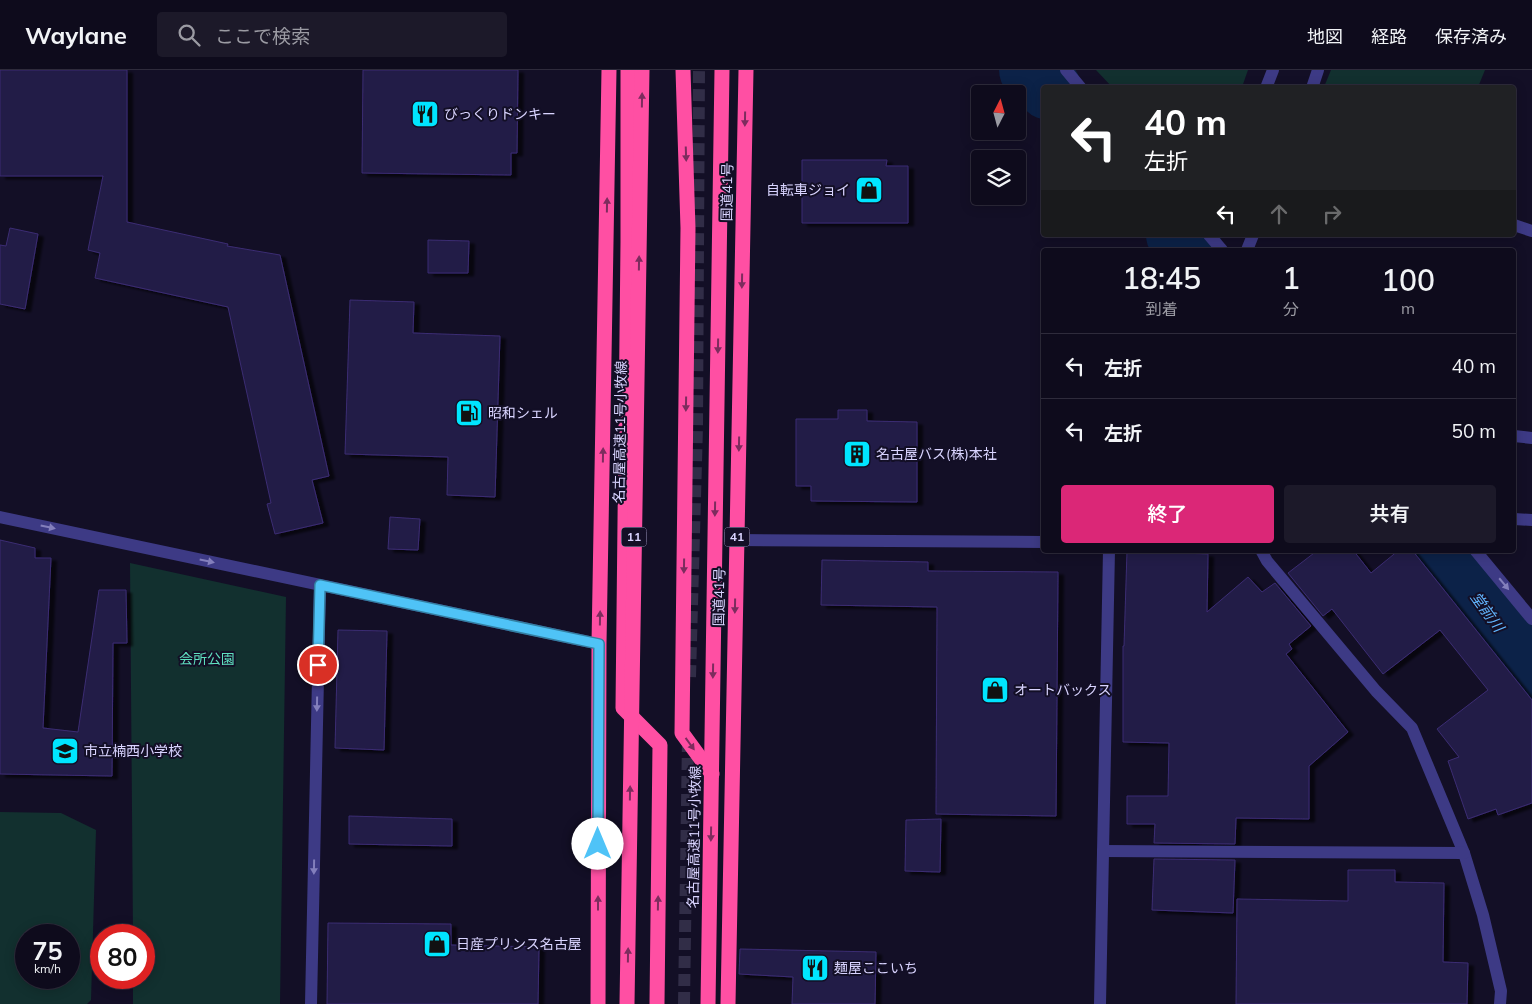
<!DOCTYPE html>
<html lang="ja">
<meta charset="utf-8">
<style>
:root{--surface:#0e0b1c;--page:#1c1929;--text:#f1f3f6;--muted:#9b9ba3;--line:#2e2b3b;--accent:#db2777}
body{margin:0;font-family:Mulish,"Noto Sans JP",sans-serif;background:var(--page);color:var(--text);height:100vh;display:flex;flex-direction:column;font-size:19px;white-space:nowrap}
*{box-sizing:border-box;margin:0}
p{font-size:16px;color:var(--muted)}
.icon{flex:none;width:28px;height:28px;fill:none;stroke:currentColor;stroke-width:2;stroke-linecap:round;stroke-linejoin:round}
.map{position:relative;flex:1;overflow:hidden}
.sheet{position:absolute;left:1041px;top:178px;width:475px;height:305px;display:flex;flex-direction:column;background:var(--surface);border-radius:5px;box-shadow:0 2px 12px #0003,0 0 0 1px var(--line)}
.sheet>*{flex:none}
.banner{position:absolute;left:1041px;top:15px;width:475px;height:152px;border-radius:5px;box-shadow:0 2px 12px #0003,0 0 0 1px var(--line);background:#202124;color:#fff;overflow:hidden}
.needle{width:32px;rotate:6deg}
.controls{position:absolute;left:971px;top:15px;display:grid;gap:10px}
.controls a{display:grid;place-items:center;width:55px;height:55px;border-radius:5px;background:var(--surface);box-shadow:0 2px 12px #0003,0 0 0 1px var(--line);font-size:25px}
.speed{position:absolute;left:15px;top:854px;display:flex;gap:10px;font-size:25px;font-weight:700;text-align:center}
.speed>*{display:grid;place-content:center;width:65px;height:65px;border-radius:50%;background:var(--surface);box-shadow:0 2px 12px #0003,0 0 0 1px var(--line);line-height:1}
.speed small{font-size:12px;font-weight:400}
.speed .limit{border:8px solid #d22;background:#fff;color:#111}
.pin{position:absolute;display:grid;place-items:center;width:42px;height:42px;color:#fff;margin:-21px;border:2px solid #fff;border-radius:50%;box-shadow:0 1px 5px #0007}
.me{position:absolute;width:55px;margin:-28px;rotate:0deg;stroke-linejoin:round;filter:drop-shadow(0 0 4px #0008)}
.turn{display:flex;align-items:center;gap:18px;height:105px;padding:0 20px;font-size:22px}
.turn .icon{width:65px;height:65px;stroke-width:2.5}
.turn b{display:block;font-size:35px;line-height:42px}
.lanes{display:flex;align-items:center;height:48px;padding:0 20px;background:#0003;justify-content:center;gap:25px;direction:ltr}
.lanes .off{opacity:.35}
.eta{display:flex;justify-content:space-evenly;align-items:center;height:85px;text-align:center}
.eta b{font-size:30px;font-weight:600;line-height:35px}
.action{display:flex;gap:10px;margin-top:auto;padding:10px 20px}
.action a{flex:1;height:58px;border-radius:5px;background:var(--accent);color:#fff;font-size:20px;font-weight:600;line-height:58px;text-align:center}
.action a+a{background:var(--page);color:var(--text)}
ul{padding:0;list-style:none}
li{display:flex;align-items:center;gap:15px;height:65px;padding:0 20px;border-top:1px solid var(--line)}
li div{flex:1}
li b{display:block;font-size:19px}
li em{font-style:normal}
header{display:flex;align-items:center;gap:30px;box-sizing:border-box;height:70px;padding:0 25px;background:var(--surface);border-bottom:1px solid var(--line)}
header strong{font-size:24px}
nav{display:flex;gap:28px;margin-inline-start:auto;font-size:18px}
.search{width:350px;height:45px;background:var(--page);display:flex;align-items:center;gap:12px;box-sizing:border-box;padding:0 18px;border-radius:5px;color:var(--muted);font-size:19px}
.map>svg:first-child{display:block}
</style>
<header>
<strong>Waylane</strong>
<div class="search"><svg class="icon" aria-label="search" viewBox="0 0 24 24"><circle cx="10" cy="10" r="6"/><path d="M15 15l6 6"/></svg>ここで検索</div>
<nav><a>地図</a><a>経路</a><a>保存済み</a></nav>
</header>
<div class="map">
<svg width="1532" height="934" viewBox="0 0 1532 934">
<defs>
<filter id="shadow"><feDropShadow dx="5.5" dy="3" stdDeviation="1" flood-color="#0009"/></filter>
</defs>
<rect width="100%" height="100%" fill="#130f26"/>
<!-- green -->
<g fill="#12302f" fill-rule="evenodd">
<path d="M1096 0H1248L1242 17 1113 18Z"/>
<path d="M1331 0H1485L1478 17H1324Z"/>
<path d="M130 493 286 527 280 934H133V908H144V865H133Z"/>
<path d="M0 742 61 743 96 760 91 930 87 934H0ZM26 865H69V908H26Z"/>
</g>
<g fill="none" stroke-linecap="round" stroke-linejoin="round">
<!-- river -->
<g stroke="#0c2248" stroke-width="64">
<path d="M1031 0 1049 18"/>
<path d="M1178 165 1191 180"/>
<path d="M1442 480 1532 605"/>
</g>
</g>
<!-- building -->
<g fill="#241b47" stroke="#3b2d73" filter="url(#shadow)">
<path d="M0 0H127V152L228 174 227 176 280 185 329 406 312 410 323 453 275 464 267 434 271 433 228 237 95 208 100 183 88 180 103 106H0Z"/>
<path d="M363 0H518L517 83H511V105L362 103Z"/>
<path d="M802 90H887L886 96H908V153H802Z"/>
<path d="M10 158 38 164 25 239 0 234V175L6 176Z"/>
<path d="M428 170 469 171 468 203H428Z"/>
<path d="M350 230 414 232 413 263 500 266 495 427 447 425 448 387 345 384Z"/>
<path d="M838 340H867V351L917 352V432L811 431V416H796V349H838Z"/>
<path d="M390 447 420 449 418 480 388 479Z"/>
<path d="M0 470 35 478V488H51L43 658 78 662 99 520H126L127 573H113L112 706 0 704Z"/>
<path d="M1318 480H1353L1371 503 1399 480H1412L1532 630V733L1498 745 1496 739 1468 749 1448 691 1459 687 1437 659 1488 620 1440 560 1383 604 1332 539 1323 546 1288 503Z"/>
<path d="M1127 481 1208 484 1207 542 1248 507 1262 522 1275 513 1311 556 1289 574 1292 579 1286 584 1348 662 1309 696V749L1236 748 1235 774 1154 773 1155 754H1127V726H1168L1169 673 1123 672V576H1124Z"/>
<path d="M822 490 928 492V501L1058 502 1056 746 936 744 937 537 821 535Z"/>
<path d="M338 560 387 561 384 680 335 678Z"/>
<path d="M349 746 452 749V776L349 774Z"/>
<path d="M941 749 940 802 905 801 906 750Z"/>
<path d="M1154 789 1235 790 1233 843 1152 840Z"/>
<path d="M1348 800H1395V812L1444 813 1443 892 1468 893 1467 934H1236L1237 829 1348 831Z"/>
<path d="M328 853 451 854V875L539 877 538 934H327Z"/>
<path d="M740 879 876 882 875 934H792L793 907 739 904Z"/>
</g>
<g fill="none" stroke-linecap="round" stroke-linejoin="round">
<!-- minor-tunnel -->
<g stroke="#312d47" stroke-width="12" stroke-dasharray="12 6" stroke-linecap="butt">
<path d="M690 607 697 357 699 0"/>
<path d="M684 934 688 667"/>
</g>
<!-- minor -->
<g stroke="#3d3a85" stroke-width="12">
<path d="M1066 0 1081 18"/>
<path d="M1266 18 1273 0"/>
<path d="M1312 18 1318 0"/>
<path d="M1514 155 1532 161"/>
<path d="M1209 165 1222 180"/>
<path d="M1247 180 1253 165"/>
<path d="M1514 366 1532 368"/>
<path d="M0 447 599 574"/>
<path d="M1514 449 1532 450"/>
<path d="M737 470 1044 472"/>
<path d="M1261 480 1267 491 1376 621 1412 658 1464 783 1483 845 1501 921 1500 934"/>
<path d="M1475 480 1532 549"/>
<path d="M1103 781 1464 783"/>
<path d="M311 934 320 515"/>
<path d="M1100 934 1109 480"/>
</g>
<!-- highway -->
<g stroke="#ff4fa3" stroke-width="15">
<path d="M628 0V172L623 638 660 675 657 934"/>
<path d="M598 934 599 574 609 0"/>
<path d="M708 934 722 0"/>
<path d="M728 934 746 0"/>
</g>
<!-- highway-bridge -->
<g stroke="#ff4fa3" stroke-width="15">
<path d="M683 0 688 158 682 663 712 704"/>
<path d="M627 934 642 0"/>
</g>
</g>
<!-- one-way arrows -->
<defs><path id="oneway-solid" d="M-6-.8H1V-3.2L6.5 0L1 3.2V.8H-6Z" transform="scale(1.25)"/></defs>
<g fill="#7d2c5e">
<use href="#oneway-solid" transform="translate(642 30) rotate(-89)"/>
<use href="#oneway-solid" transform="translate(745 49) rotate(91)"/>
<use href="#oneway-solid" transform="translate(686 84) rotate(88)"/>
<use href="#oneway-solid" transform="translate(607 135) rotate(-89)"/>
<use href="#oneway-solid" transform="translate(639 193) rotate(-89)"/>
<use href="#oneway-solid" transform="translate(742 211) rotate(91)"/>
<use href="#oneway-solid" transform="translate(718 276) rotate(91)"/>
<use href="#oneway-solid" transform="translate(686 334) rotate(91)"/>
<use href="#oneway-solid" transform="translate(739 374) rotate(91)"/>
<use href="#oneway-solid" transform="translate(603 385) rotate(-89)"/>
<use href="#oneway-solid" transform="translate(715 439) rotate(91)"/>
<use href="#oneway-solid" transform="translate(684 496) rotate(91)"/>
<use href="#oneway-solid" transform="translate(735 536) rotate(91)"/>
<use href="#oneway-solid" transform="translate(600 548) rotate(-89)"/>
<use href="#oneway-solid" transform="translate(713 601) rotate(91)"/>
<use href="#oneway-solid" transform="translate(690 674) rotate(54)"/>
<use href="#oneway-solid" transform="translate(630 723) rotate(-89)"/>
<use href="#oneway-solid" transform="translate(711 764) rotate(91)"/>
<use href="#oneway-solid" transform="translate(598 833) rotate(-90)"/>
<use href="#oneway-solid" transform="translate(658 833) rotate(-89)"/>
<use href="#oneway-solid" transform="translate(628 885) rotate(-89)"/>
</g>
<g fill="#837fbc">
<use href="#oneway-solid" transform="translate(48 457) rotate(12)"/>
<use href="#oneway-solid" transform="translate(207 491) rotate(12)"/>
<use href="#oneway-solid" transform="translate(1504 514) rotate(50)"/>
<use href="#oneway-solid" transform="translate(317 634) rotate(91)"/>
<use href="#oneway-solid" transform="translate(314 797) rotate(91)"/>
</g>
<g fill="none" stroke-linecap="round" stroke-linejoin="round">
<!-- route casing -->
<g stroke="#337fa1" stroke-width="12">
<path id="route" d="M318 595 320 515 599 574 598 774"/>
</g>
<!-- route -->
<use href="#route" stroke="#4fc3f7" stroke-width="9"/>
</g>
<!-- icons -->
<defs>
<g id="restaurant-square" transform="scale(1.4375)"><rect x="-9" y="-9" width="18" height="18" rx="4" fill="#00e5ff" stroke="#130f26"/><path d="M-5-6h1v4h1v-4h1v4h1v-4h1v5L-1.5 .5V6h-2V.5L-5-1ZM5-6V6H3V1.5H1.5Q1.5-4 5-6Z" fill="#111"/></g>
<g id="shop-square" transform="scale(1.4375)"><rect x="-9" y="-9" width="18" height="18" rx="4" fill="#00e5ff" stroke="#130f26"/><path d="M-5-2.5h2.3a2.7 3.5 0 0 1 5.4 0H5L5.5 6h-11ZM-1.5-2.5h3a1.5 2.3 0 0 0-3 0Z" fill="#111"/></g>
<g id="fuel-square" transform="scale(1.4375)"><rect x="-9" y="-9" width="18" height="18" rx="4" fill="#00e5ff" stroke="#130f26"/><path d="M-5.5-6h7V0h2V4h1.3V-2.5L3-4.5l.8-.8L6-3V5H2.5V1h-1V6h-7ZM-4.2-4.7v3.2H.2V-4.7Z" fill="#111"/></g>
<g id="building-square" transform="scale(1.4375)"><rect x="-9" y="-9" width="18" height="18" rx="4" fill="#00e5ff" stroke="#130f26"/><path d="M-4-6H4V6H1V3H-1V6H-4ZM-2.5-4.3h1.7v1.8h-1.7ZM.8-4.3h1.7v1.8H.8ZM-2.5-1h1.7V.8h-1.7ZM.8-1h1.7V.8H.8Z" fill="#111"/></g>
<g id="school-square" transform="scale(1.4375)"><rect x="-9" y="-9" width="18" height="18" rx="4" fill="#00e5ff" stroke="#130f26"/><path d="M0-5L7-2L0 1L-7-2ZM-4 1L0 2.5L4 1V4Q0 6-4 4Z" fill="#111"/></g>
</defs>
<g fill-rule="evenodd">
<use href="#restaurant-square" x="425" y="44"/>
<use href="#shop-square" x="869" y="120"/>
<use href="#fuel-square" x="469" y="343"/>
<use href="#building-square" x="857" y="384"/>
<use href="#shop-square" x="995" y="620"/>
<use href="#school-square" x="65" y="681"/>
<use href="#shop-square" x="437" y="874"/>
<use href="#restaurant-square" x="815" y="898"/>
</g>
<g text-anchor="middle" stroke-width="4" stroke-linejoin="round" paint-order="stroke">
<!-- shield labels -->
<g fill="#130f26" stroke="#9e99be" stroke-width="1">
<rect x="621.5" y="457.5" width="25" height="19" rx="4"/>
<rect x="724.5" y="457.5" width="25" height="19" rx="4"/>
</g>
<g font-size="12" font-weight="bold" fill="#d9d4ff">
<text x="634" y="471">11</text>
<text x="737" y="471">41</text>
</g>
<!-- poi labels -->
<g font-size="14" fill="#d9d4ff" stroke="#130f26" text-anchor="start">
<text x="444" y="49">びっくりドンキー</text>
<text x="850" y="125" text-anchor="end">自転車ジョイ</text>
<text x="488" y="348">昭和シェル</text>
<text x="876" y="389">名古屋バス(株)本社</text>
<text x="1014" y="625">オートバックス</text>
<text x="84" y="686">市立楠西小学校</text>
<text x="456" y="879">日産プリンス名古屋</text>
<text x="834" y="903">麺屋ここいち</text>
</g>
<!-- street labels -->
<g font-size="14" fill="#d9d4ff" stroke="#130f26">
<text transform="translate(727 122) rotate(-89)" y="5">国道41号</text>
<text transform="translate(620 362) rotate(-89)" y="5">名古屋高速11号小牧線</text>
<text transform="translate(719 527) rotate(-89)" y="5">国道41号</text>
<text transform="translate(694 767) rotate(-89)" y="5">名古屋高速11号小牧線</text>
</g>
<!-- park labels -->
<g font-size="14" fill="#5fe0c0" stroke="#130f26">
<text x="207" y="594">会所公園</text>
</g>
<!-- water labels -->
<g font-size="15" font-style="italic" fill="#62b6ff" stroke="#130f26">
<text transform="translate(1487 542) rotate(54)" y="5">堂前川</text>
</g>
</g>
</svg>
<div class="controls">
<a><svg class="needle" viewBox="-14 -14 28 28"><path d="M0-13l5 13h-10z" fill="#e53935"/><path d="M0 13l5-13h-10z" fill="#9b9ba3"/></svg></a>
<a><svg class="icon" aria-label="layers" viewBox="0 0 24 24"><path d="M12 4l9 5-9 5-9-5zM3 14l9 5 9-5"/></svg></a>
</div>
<div class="speed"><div>75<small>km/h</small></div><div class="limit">80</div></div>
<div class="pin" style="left:318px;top:595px;background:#d93025"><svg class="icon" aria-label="arrive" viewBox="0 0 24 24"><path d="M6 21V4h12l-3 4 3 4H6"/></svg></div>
<svg class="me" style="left:598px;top:774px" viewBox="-20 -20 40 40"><circle r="19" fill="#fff"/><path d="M0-13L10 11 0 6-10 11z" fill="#4fc3f7"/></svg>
<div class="banner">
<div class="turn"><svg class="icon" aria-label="left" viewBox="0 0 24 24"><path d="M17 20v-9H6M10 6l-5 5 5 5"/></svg><div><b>40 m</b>左折</div></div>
<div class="lanes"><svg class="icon" aria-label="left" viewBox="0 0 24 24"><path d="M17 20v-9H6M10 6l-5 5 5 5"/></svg><svg class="icon off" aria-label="ahead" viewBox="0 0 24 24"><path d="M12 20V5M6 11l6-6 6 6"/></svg><svg class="icon off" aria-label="right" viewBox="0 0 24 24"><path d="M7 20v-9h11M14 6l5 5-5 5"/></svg></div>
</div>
<section class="sheet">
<div class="eta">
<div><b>18:45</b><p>到着</p></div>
<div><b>1</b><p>分</p></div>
<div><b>100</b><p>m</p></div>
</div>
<ul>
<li><svg class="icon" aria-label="left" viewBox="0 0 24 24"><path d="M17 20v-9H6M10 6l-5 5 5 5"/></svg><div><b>左折</b></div><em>40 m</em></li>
<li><svg class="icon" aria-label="left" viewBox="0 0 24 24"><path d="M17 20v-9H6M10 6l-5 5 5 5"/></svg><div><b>左折</b></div><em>50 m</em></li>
</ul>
<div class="action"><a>終了</a><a>共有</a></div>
</section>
</div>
